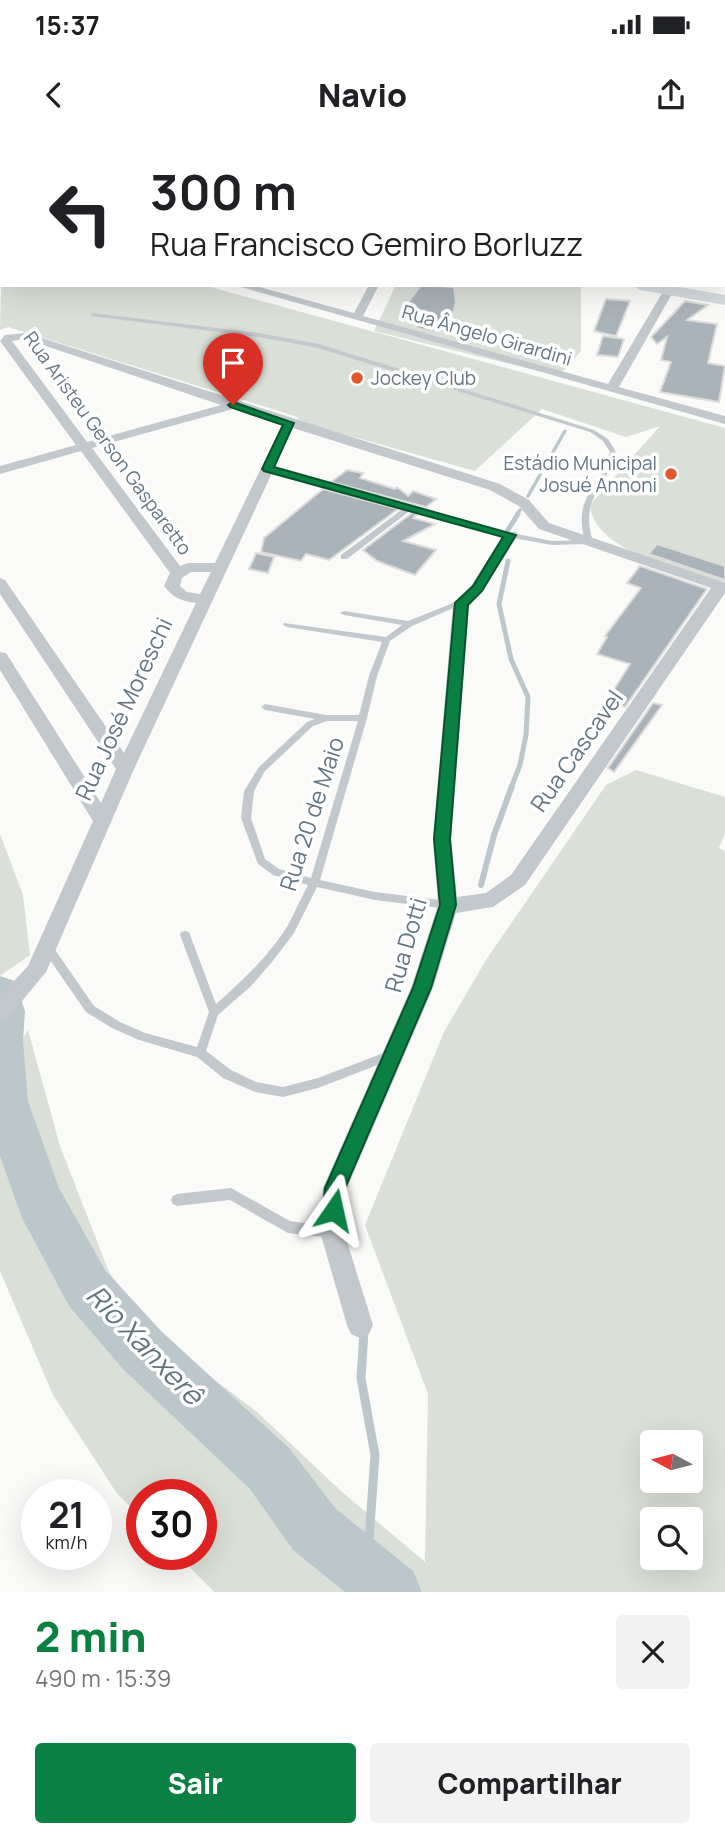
<!DOCTYPE html>
<html lang="pt">
<meta charset="utf-8">
<style>
:root{--surface:#fff;--page:#f2f2f2;--text:#202124;--muted:#757577;--accent:#0b8043}
body{margin:0;font-family:Manrope,sans-serif;background:var(--page);color:var(--text);height:100vh;display:flex;flex-direction:column;font-size:26px;white-space:nowrap}
*{box-sizing:border-box;margin:0}
p{font-size:23px;color:var(--muted)}
.icon{flex:none;width:38px;height:38px;fill:none;stroke:currentColor;stroke-width:2;stroke-linecap:round;stroke-linejoin:round}
.map{position:relative;height:1452px;overflow:hidden}
.panel{display:flex;flex-direction:column;background:var(--surface);flex:1}
.panel>*{flex:none}
.banner{position:absolute;left:0px;top:0px;width:726px;height:147px;box-shadow:0 7px 28px #0002;background:#fff;color:var(--text);overflow:hidden}
.needle{width:46px;rotate:277deg}
.controls{position:absolute;left:640px;top:1290px;display:grid;gap:14px}
.controls a{display:grid;place-items:center;width:63px;height:63px;border-radius:7px;background:var(--surface);box-shadow:0 7px 28px #0002;font-size:35px}
.speed{position:absolute;left:21px;top:1339px;display:flex;gap:14px;font-size:35px;font-weight:700;text-align:center}
.speed>*{display:grid;place-content:center;width:91px;height:91px;border-radius:50%;background:var(--surface);box-shadow:0 7px 28px #0002;line-height:1}
.speed small{font-size:18px;font-weight:400}
.speed .limit{border:10px solid #d22;background:#fff;color:#111}
.pin{position:absolute;display:grid;place-items:center;width:60px;height:60px;color:#fff;margin:-72px -30px;border-radius:50% 50% 50% 0;rotate:-45deg;box-shadow:0 0 7px #0007}
.pin .icon{rotate:45deg}
.me{position:absolute;width:77px;margin:-38px;rotate:11deg;stroke-linejoin:round;filter:drop-shadow(0 0 5px #0008)}
.turn{display:flex;align-items:center;gap:24px;height:147px;padding:0 35px;font-size:32px}
.turn .icon{width:91px;height:91px;stroke-width:2.5}
.turn b{display:block;font-size:49px;line-height:60px}
.round{display:grid;place-items:center;flex:none;width:74px;height:74px;border-radius:7px;background:var(--page)}
.overview{display:flex;align-items:center;justify-content:space-between;height:119px;padding:0 35px}
h1{font-size:42px;font-weight:800;line-height:52px;color:var(--accent)}
.primary-button{display:flex;gap:14px;margin-top:auto;padding:14px 35px}
.primary-button a{flex:1;height:80px;border-radius:7px;background:var(--accent);color:#fff;font-size:28px;font-weight:800;line-height:80px;text-align:center}
.primary-button a+a{background:var(--page);color:var(--text)}
.status{display:flex;justify-content:space-between;align-items:center;height:49px;padding:0 35px;background:var(--surface);direction:ltr}
.status svg{height:19px;fill:currentColor}
header{display:flex;justify-content:space-between;align-items:center;height:91px;padding:0 35px;background:var(--surface);font-size:32px;font-weight:800}
.map>svg:first-child{display:block}
</style>
<div class="status"><b>15:37</b><svg viewBox="0 0 49 12"><path d="M0 12V9h3v3zM5 12V6h3v6zM10 12V3h3v9zM15 12V0h3v12zM26 1h20v11H26zM47 4h2v5h-2z"/></svg></div>
<header><svg class="icon" aria-label="back" viewBox="0 0 24 24"><path d="M15 5l-7 7 7 7"/></svg>Navio<svg class="icon" aria-label="share" viewBox="0 0 24 24"><path d="M12 15V3M7 8l5-5 5 5M5 13v7h14v-7"/></svg></header>
<div class="map">
<svg width="725" height="1452" viewBox="0 0 725 1452">
<rect width="100%" height="100%" fill="#fafaf8"/>
<!-- green -->
<g fill="#dadfd7" fill-rule="evenodd">
<path d="M2 112V145H203L725 288V444C687 431 594 413 590 365L660 286 626 297 542 269 475 331 304 283 295 276 8 187 0 190Z"/>
<path d="M396 145H581V211L559 236 374 191Z"/>
<path d="M636 630 725 657V693L719 708 725 711V1452H214L177 1414H201V1354H142V1379L116 1352 53 1255 0 1131V936L28 890 60 1006 109 1132 159 1198 256 1271 341 1351 425 1422 428 1254 365 1085 444 892 486 820 606 645ZM653 1302H691V1340H653ZM653 1379H691V1418H653Z"/>
<path d="M0 694 23 755 30 815 0 836Z"/>
</g>
<g fill="none" stroke-linecap="round" stroke-linejoin="round">
<!-- stream-far3 -->
<g stroke="#bbc7cb" stroke-width="3.5">
<path d="M528 356 565 291"/>
<path d="M516 376 520 370"/>
</g>
<!-- stream-far2 -->
<g stroke="#bbc7cb" stroke-width="5">
<path d="M506 393 518 374"/>
<path d="M508 421 499 464 511 519 528 557 526 595 520 625 511 648"/>
</g>
<!-- stream-far1 -->
<path stroke="#bbc7cb" stroke-width="6" d="M481 745 494 695 512 646"/>
<!-- stream -->
<path stroke="#bbc7cb" stroke-width="9" d="M360 1427 369 1400 375 1315 361 1238 364 1191"/>
<!-- river -->
<path fill="#bbc7cb" fill-rule="evenodd" d="M0 836 15 841 25 871 23 902 28 961 59 1048 105 1130 161 1191 290 1309 335 1368 413 1431 422 1452H345L293 1410 250 1349 123 1229 69 1166 22 1078 0 1016Z"/>
</g>
<!-- building -->
<g fill="#aab3b9" stroke="#dcdcda" stroke-width="2">
<path d="M421 145 454 147 456 163 449 187 439 193 416 188V176L401 172Z"/>
<path d="M606 159 630 161 616 196 594 191Z"/>
<path d="M685 161 708 165 687 180 717 184 708 223 725 226 719 262 660 252 671 222 661 220 667 197 657 204 651 197Z"/>
<path d="M603 196 624 199 618 217 597 215Z"/>
<path d="M347 330 363 333 360 338 395 349 397 347 408 356 413 351 436 359 426 367 331 342Z"/>
<path d="M323 349 398 369 329 420 306 414 301 421 261 412 264 398Z"/>
<path d="M412 373 417 374 413 378 435 384 403 401 436 410 415 435 377 421 363 410Z"/>
<path d="M657 404 725 426V440L649 414Z"/>
<path d="M256 413 274 417 268 433 249 429Z"/>
<path d="M640 426 707 449 625 567 608 559 630 524 597 514 607 497 605 496 641 448 627 443Z"/>
<path d="M653 563 662 565 614 632 608 628Z"/>
</g>
<g fill="none" stroke-linecap="round" stroke-linejoin="round">
<!-- lane -->
<g fill="#c3c8cc" fill-rule="evenodd">
<path d="M238 0H242L241 2H236Z"/>
<path d="M290 0 308 2H295Z"/>
<path d="M369 0H373L372 2H368Z"/>
<path d="M93 173 259 193 319 204 594 290 608 299 616 312C606 351 579 356 593 402L589 404 552 405 508 397 411 370 347 419H341V415L404 368 265 330V328H269L512 393 552 401 585 400C572 358 600 348 610 312L603 301 590 292 318 208 259 197 91 176V174Z"/>
<path d="M458 461H461L465 463 412 486 390 501 377 536 367 578 320 740 375 752 448 761 452 762 453 765 452 768 448 769 375 760 317 747 294 793 272 822 251 846 218 875 206 911 231 930 256 942 283 947 318 938 389 911 393 913 395 916 393 919 318 948 283 957 255 952 223 938 197 917 139 900 112 888 86 872 43 810 42 807 43 804 47 803 51 804 94 866 120 882 145 893 197 907 209 872 180 795 181 792 185 791 189 792 190 795 216 864C242 841 270 815 288 785 295 772 301 758 308 745L273 735 258 724 241 678 244 651 259 627 307 582 315 579 265 570 261 567 265 564 326 575H359L369 536 382 502 287 487 283 485 284 483 386 497 402 485 344 475 340 473 344 471 408 481ZM327 581H358L311 738 279 729 265 719 251 678 254 651 265 631 313 586Z"/>
<path d="M231 1048 290 1081 336 1088 338 1092 336 1096 332 1098 288 1093 230 1060 177 1066 173 1064 171 1060 173 1056 177 1054Z"/>
</g>
<!-- street -->
<g fill="#c3c8cc" fill-rule="evenodd">
<path d="M85 0H94L84 2Z"/>
<rect x="455" y="0" width="8" height="2"/>
<path d="M610 0H619L609 2Z"/>
<rect x="724" y="22" width="1" height="6"/>
<rect x="0" y="41" width="2" height="6"/>
<path d="M2 65V71L0 72V66Z"/>
<rect x="724" y="97" width="1" height="6"/>
<path d="M234 145H252L354 173 369 145H379L363 176 608 244 667 145H677L619 247 725 276V284Z"/>
<path d="M26 193 500 344 529 360 549 383 725 443V453L525 745 493 767 456 773 433 848 347 1048 344 1092 373 1185 369 1194 360 1198 351 1194 347 1185 320 1092 323 1048 411 848 438 765 433 700 453 463 471 446 506 392H516L518 395 482 452 469 464 451 700 457 757 486 753 511 735 711 448 539 389 519 366 490 350 293 288 134 629 46 832 8 878 0 880V856L28 826 93 681 0 530V512L6 513 101 663 116 629 0 454V438L5 440 124 613 196 463C182 461 173 458 164 446L170 433 81 311 0 334V326L76 305 0 201 5 195ZM25 199 221 265 87 302 12 201ZM233 269 282 285 215 423H188L180 426 92 308ZM191 432H211L200 454 187 452 180 446 182 438Z"/>
</g>
<!-- secondary -->
<path fill="#d6dbdf" fill-rule="evenodd" d="M632 145H668L725 155V165L640 150Z"/>
</g>
<!-- route -->
<path fill="#0b8043" stroke="#07532c" stroke-width="2" d="M233 262 294 283 274 327 516 395 482 451 468 465 450 699 456 765 431 848 345 1048 341 1077 334 1080 326 1077 323 1070 325 1048 413 848 440 765 434 699 455 463 473 446 503 397 264 331 262 329 283 285 230 267 228 265Z"/>
<!-- markers -->
<g fill="#e4572e" stroke="#fff" stroke-width="2.5">
<circle cx="357" cy="238" r="7"/>
<circle cx="671" cy="334" r="7"/>
</g>
<g text-anchor="middle" stroke-width="7" stroke-linejoin="round" paint-order="stroke">
<!-- far-street labels -->
<g font-size="19" fill="#657683" stroke="#fff">
<text transform="translate(487 195) rotate(16)" y="7">Rua Ângelo Girardini</text>
<text transform="translate(108 303) rotate(54)" y="7">Rua Aristeu Gerson Gasparetto</text>
</g>
<!-- far-poi labels -->
<g font-size="19" fill="#657683" stroke="#fff" text-anchor="start">
<text x="371" y="245">Jockey Club</text>
<text x="657" y="330" text-anchor="end">Estádio Municipal<tspan x="657" dy="22">Josué Annoni</tspan></text>
</g>
<!-- street labels -->
<g font-size="23" fill="#657683" stroke="#fff">
<text transform="translate(124 569) rotate(-65)" y="8">Rua José Moreschi</text>
<text transform="translate(577 611) rotate(-55)" y="8">Rua Cascavel</text>
<text transform="translate(312 674) rotate(-72)" y="8">Rua 20 de Maio</text>
<text transform="translate(406 805) rotate(-74)" y="8">Rua Dotti</text>
</g>
<!-- near-water labels -->
<g font-size="28" font-style="italic" fill="#60757c" stroke="#fff">
<text transform="translate(145 1205) rotate(46)" y="10">Rio Xanxerê</text>
</g>
</g>
</svg>
<div class="controls">
<a><svg class="needle" viewBox="-14 -14 28 28"><path d="M0-13l5 13h-10z" fill="#e53935"/><path d="M0 13l5-13h-10z" fill="#757577"/></svg></a>
<a><svg class="icon" aria-label="search" viewBox="0 0 24 24"><circle cx="10" cy="10" r="6"/><path d="M15 15l6 6"/></svg></a>
</div>
<div class="speed"><div>21<small>km/h</small></div><div class="limit">30</div></div>
<div class="pin" style="left:233px;top:265px;background:#d93025"><svg class="icon" aria-label="arrive" viewBox="0 0 24 24"><path d="M6 21V4h12l-3 4 3 4H6"/></svg></div>
<svg class="me" style="left:334px;top:1070px" viewBox="-20 -20 40 40"><path d="M0-17L14 15 0 8-14 15z" fill="#0b8043" stroke="#fff" stroke-width="4"/></svg>
<div class="banner">
<div class="turn"><svg class="icon" aria-label="left" viewBox="0 0 24 24"><path d="M17 20v-9H6M10 6l-5 5 5 5"/></svg><div><b>300 m</b>Rua Francisco Gemiro Borluzz</div></div>
</div>
</div>
<section class="panel">
<div class="overview"><div><h1>2 min</h1><p>490 m · 15:39</p></div><a class="round"><svg class="icon" aria-label="close" viewBox="0 0 24 24"><path d="M6 6l12 12M18 6L6 18"/></svg></a></div>
<div class="primary-button"><a>Sair</a><a>Compartilhar</a></div>
</section>
